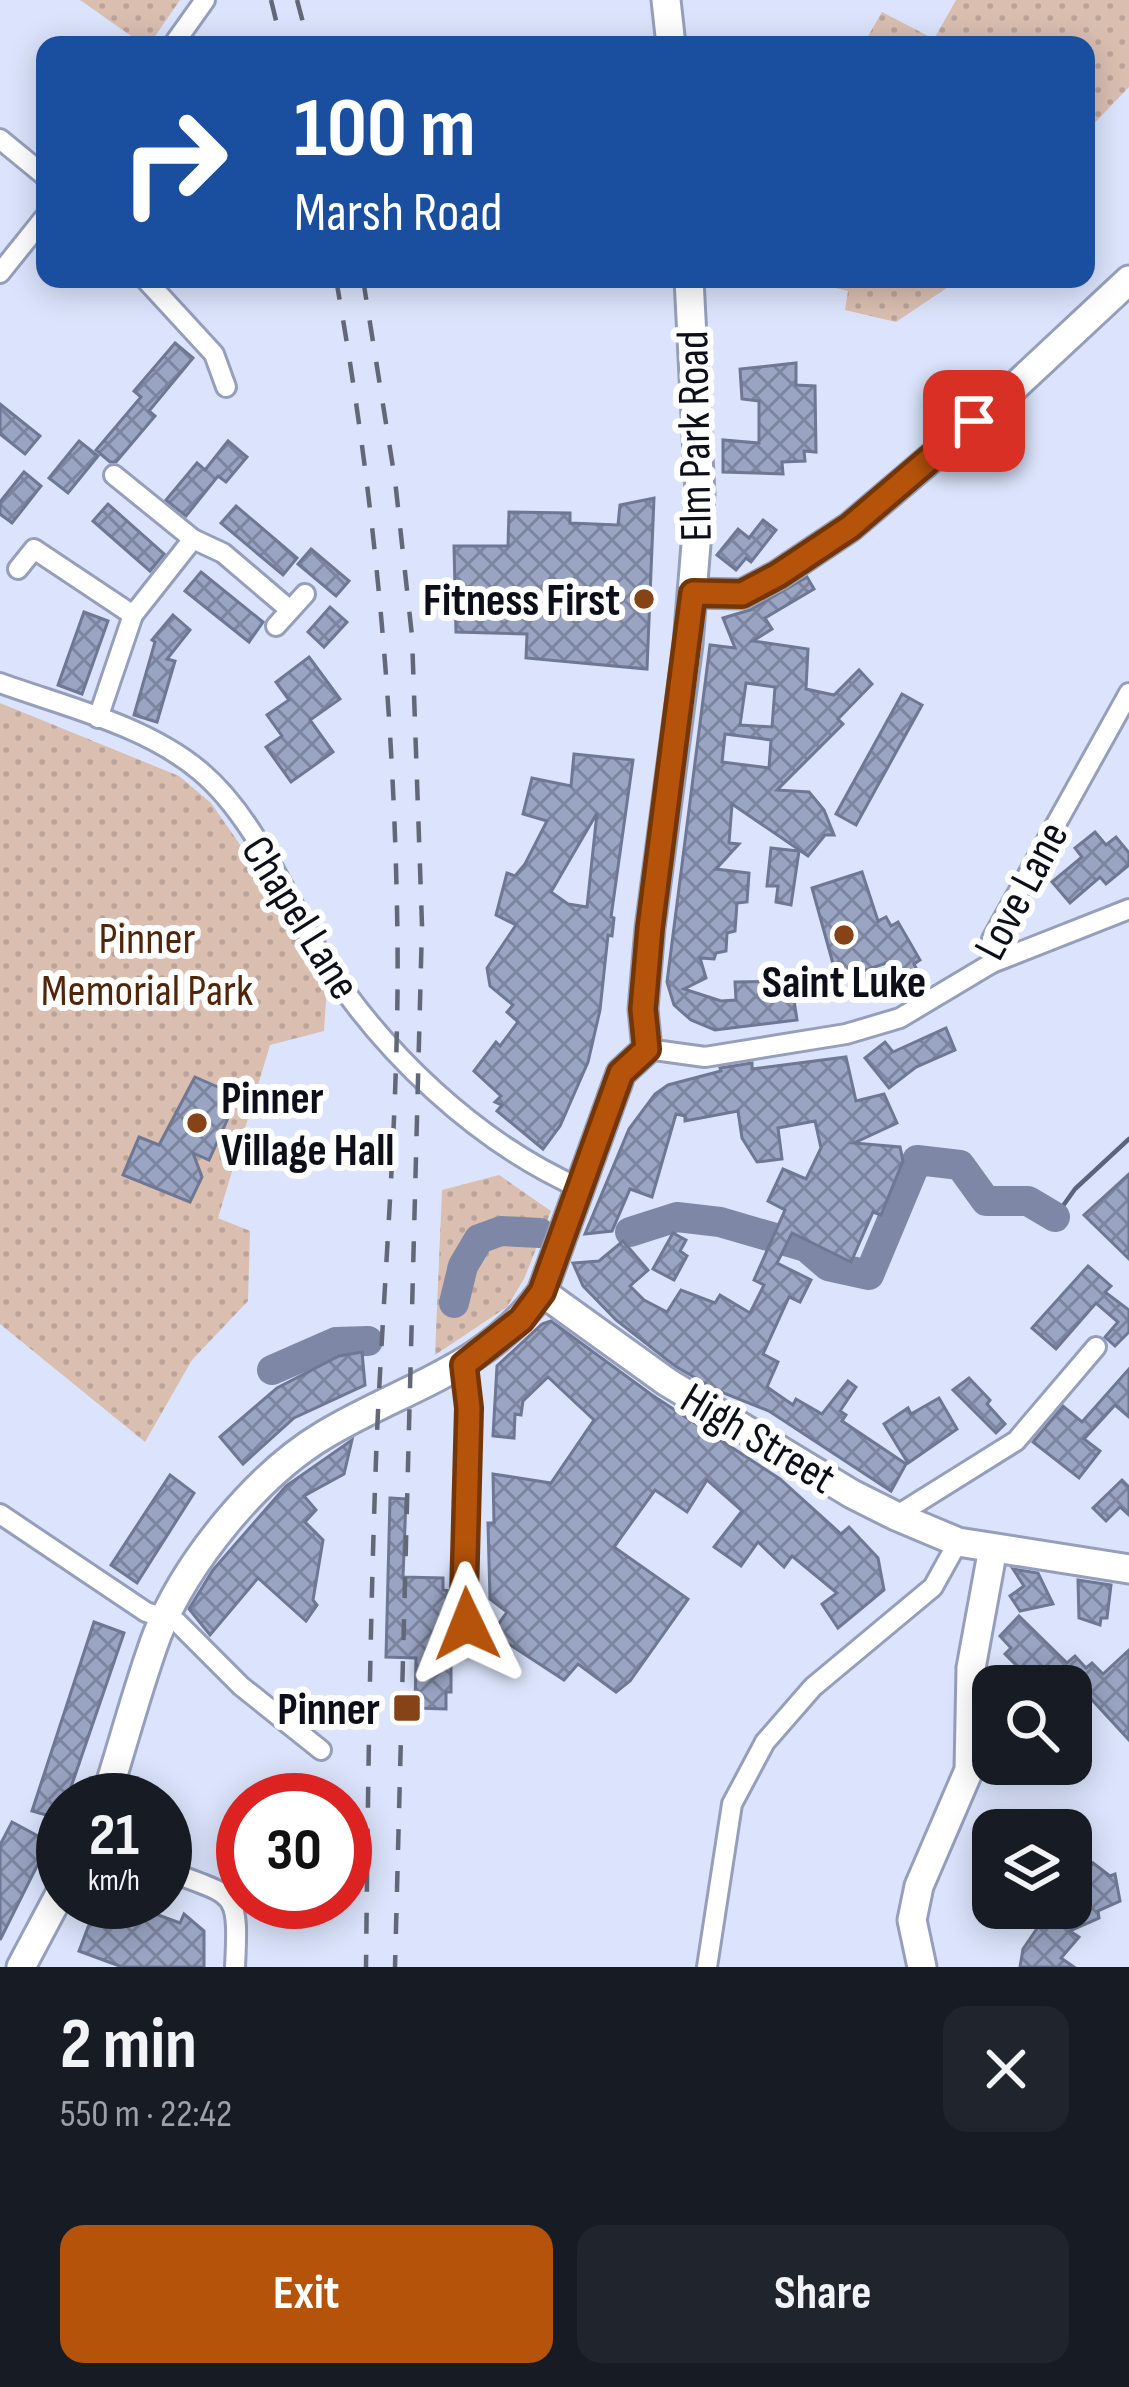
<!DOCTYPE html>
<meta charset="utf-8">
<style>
:root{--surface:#171b24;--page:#20242c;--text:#f1f3f6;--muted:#9ea1a6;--accent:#b45309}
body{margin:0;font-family:"Sofia Sans Condensed",sans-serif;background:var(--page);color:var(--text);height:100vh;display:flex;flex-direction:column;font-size:45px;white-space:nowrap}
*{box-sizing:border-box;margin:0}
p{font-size:39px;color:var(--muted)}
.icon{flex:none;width:66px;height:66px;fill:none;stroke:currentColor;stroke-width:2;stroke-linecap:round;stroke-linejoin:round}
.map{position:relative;height:1967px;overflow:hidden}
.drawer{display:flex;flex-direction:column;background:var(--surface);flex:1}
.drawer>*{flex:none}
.guide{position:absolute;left:36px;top:36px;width:1059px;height:252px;border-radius:24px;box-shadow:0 6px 30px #0003;background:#1a4fa0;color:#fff;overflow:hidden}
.buttons{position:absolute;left:972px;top:1665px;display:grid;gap:24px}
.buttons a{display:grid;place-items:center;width:120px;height:120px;border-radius:24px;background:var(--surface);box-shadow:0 6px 30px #0003;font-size:60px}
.speed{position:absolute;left:36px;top:1773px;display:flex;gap:24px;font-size:60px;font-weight:700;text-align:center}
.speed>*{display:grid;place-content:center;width:156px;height:156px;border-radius:50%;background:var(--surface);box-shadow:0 6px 30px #0003;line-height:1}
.speed small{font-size:30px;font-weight:400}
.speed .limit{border:18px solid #d22;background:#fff;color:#111}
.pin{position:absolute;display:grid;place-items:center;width:102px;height:102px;color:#fff;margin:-51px;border-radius:24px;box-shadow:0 6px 18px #0006}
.me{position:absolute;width:132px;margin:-66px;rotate:358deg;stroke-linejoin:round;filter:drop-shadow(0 0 9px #0008)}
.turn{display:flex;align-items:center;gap:42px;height:252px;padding:0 60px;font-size:54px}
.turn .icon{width:156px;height:156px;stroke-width:2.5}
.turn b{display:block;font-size:84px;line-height:102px}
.round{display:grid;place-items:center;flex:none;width:126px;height:126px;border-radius:24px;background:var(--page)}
.headline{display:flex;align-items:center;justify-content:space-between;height:204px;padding:0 60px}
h1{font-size:72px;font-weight:700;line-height:90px}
.primary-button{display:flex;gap:24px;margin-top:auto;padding:24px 60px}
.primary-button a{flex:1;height:138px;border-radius:24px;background:var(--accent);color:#fff;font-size:48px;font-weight:700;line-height:138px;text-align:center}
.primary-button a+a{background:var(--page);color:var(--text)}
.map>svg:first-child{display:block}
</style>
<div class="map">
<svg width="1129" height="1967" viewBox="0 0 1129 1967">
<defs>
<pattern id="park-dots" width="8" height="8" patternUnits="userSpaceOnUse" patternTransform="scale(3)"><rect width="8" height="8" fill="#dabfb1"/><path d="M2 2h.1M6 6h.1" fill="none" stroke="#baa398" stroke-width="1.8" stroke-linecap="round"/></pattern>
<pattern id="building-cross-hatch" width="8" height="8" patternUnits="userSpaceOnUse" patternTransform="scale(3)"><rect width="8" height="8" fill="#9aa4c3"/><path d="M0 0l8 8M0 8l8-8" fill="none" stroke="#7c849e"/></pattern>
</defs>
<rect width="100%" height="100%" fill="#dbe4fc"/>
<!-- park -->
<g fill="url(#park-dots)">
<path d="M80 0H180L149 45H144Z"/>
<path d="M956 0H1129V87L1086 132V45H863L882 12 934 39Z"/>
<path d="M810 279H960L896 322 845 310 848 291 810 282Z"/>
<path d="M0 703 179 776 211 803 328 971 324 1031 270 1045 218 1218 250 1231 248 1301 192 1360 145 1442 0 1324Z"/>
<path d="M499 1175 551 1211 524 1279 507 1307 435 1355 442 1190Z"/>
</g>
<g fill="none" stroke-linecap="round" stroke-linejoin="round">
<!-- stream -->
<path stroke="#5c647c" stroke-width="4.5" d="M1055 1217 1075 1189 1129 1139"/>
<!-- river -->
<g stroke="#7e88a6" stroke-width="30">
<path d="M630 1232 677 1217 720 1222 806 1247 828 1266 869 1275 917 1160 960 1165 986 1201H1028L1055 1217"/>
<path d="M454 1303 463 1266 479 1239 501 1231 540 1233"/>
<path d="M272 1370 336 1342 368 1341"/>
</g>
</g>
<!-- building -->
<g fill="url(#building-cross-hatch)" stroke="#6e7793" stroke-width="3" fill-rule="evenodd">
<path d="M175 343 193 358 149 411 155 416 116 462H110L96 450 141 397 134 391Z"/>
<path d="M796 363V385L815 386 816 452 804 451 805 461 782 462 783 474 723 472V440L759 443V401L742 399 740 369Z"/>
<path d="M0 404 40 436 25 454 0 434Z"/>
<path d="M79 441 98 456 68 493 49 478Z"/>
<path d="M228 441 247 457 226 482 218 476 186 516 166 500 197 463 205 470Z"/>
<path d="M24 472 41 486 12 523 0 514V502Z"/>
<path d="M654 498 647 669 526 658 527 634 456 632 454 546H508L509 512 570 513V523L618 525 620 505Z"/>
<path d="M108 504 164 554 150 571 93 521Z"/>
<path d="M236 506 297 558 283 575 221 523Z"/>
<path d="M763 520 776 530 751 562 746 558 736 570 717 555 738 529 749 538Z"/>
<path d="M311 549 349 581 336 596 298 564Z"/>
<path d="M201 572 263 622 249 642 185 591Z"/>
<path d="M807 577 814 589 765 618 772 629 753 641 808 649 806 689 834 695 859 670 872 684 838 719 843 724 777 790 809 792 824 810 834 835H825L808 856 732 804 729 843 739 844 716 869 749 873 747 902 737 903 735 931 727 933 726 951 716 953 714 959 700 958 706 978 684 989 721 1001 736 1000 735 982 791 981 797 1020 715 1030 691 1020 674 1005 667 982 710 645 735 648 723 618 750 610ZM746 683 775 687 772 727 740 725ZM725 734 771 740 769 768 722 762Z"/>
<path d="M330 607 347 622 324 647 308 632Z"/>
<path d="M84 612 108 621 82 694 58 685Z"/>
<path d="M173 615 190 630 167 659 175 661 157 722 134 715 155 642 152 640Z"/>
<path d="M309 657 340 699 310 720 333 752 291 782 266 747 282 736 267 715 289 700 276 682Z"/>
<path d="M902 694 922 705 856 825 836 814Z"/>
<path d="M574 754 633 760 611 917 614 918 612 936 608 935 600 1010 588 1062 560 1126 543 1149 497 1111 502 1105 495 1102 501 1096 474 1071 496 1042 500 1046 518 1022 507 1012 513 1005 490 986 487 968 516 925 496 915 507 873 515 876 525 864 547 821 523 814 532 778 571 786ZM597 813 587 907 568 904 551 892Z"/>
<path d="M1095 832 1106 845 1116 837 1129 853V865L1106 884 1100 877 1070 903 1052 882 1082 857 1075 848Z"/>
<path d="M771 848 799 851 791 905 776 902 778 886H767Z"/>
<path d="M862 872 878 921 886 917 891 926 898 922 920 960 914 964 917 970 900 981 889 962 863 971 865 977 850 982 847 975 837 978 812 888Z"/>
<path d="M946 1028 955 1050 916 1067 889 1088 865 1058 885 1042 893 1052Z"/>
<path d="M846 1057 856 1101 884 1094 897 1123 854 1143 900 1147 903 1161 881 1215 873 1212 851 1262 792 1233 777 1263 811 1280 800 1302 789 1297 763 1354 778 1362 767 1387 793 1405 796 1399 822 1414 848 1381 856 1387 840 1411 846 1415 842 1421 906 1464 891 1491 769 1411 716 1390 675 1366 616 1320 583 1286 573 1263 599 1261 623 1241 648 1270 630 1286 644 1300 667 1312 681 1290 715 1303 720 1295 750 1313 764 1285 754 1280 785 1210 768 1201 783 1169 806 1179 821 1148 815 1121 778 1128 782 1159 757 1162 742 1138 738 1111 685 1121V1116L676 1114 652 1197 630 1189 612 1231 585 1234 629 1129 655 1094 668 1085 721 1071 720 1068 752 1063V1069Z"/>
<path d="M195 1077 238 1096 209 1160 193 1153 202 1177 190 1202 123 1175 139 1137 159 1145Z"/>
<path d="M1129 1174V1259L1084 1215Z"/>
<path d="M673 1233 686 1240 680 1251 687 1256 674 1280 653 1269Z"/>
<path d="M1088 1266 1111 1286 1105 1292 1129 1310V1332L1115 1346 1105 1337 1118 1322 1096 1303 1056 1349 1032 1328Z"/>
<path d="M551 1321 652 1395 780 1479 841 1534 849 1527 878 1558 884 1590 838 1628 822 1604 837 1593 792 1556 784 1567 758 1542 741 1566 714 1547 742 1511 707 1480 687 1512 655 1490 614 1547 688 1599 630 1681 616 1692 578 1664 564 1680 492 1633 507 1612 490 1599 488 1523H494L493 1474 551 1483 594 1420 548 1377 523 1401 521 1415 515 1414 514 1438 493 1436 497 1366 542 1324Z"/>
<path d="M362 1352 365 1385 294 1418 243 1464 220 1437 277 1388 339 1356Z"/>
<path d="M1129 1369V1417L1115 1405 1084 1439 1100 1451 1079 1478 1033 1442 1063 1406 1082 1422Z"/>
<path d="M969 1378 990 1400 987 1404 1005 1424 996 1433 953 1390Z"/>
<path d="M939 1398 957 1429 908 1463 884 1424 908 1408 911 1414Z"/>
<path d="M352 1440 344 1474 304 1496 316 1510 305 1522 323 1540 313 1600 317 1605 306 1621 258 1578 210 1635 189 1609 213 1570 286 1486Z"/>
<path d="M170 1475 194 1493 137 1583 111 1565Z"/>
<path d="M1122 1480 1129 1487V1515L1120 1507 1106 1521 1093 1508Z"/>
<path d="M390 1498 406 1499 403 1577 443 1578V1590L451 1591V1692H446V1709L415 1708 416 1658 386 1657Z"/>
<path d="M1013 1569 1038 1573 1053 1604 1020 1611 1010 1596 1024 1586Z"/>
<path d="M1078 1580 1111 1585 1107 1618H1101L1100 1625 1079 1618Z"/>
<path d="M1019 1616 1067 1663 1075 1656 1086 1668 1092 1663 1103 1674 1129 1650V1740L1082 1689 1071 1700V1686H1037L1005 1654 1011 1648 1000 1636Z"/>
<path d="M94 1622 124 1633 60 1819 32 1811Z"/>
<path d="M12 1822 49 1842 0 1940V1845Z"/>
<path d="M1093 1863 1110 1876 1115 1874 1120 1901 1098 1911 1099 1918 1070 1931 1079 1937 1061 1958 1074 1967H1020L1023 1949 1051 1908H1071V1881L1078 1884Z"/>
<path d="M104 1902H123L180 1923 184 1914 204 1931V1967H122L79 1951 90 1922 96 1924Z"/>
</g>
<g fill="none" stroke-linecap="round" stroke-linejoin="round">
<!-- street casing -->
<g stroke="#959fbb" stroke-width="24">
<g id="street">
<path d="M173 45 205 0"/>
<path d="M0 139 45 176"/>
<path d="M0 273 45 217"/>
<path d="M145 279 214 354 226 387"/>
<path d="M114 475 193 539 223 553 290 610"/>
<path d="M18 569 34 549 133 615"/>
<path d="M276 626 305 594"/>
<path d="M0 683C66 707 145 725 200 771 254 816 285 895 320 954 380 1051 477 1143 582 1189"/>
<path d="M98 718 133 615 193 539"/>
<path d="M992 963V939L1129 693"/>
<path d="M647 1049 705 1057 846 1034 900 1018 992 963 1129 909"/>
<path d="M463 1365 469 1408 464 1595 467 1624"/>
<path d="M0 1514 146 1612 177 1622 241 1686 321 1750"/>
<path d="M896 1516 1016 1441 1096 1347"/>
<path d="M165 1870C236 1897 239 1888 235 1967"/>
<path d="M707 1967 732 1804 765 1742 813 1687 933 1587 958 1542"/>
</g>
</g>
<!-- secondary casing -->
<g stroke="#959fbb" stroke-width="33">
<g id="secondary">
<path d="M666 0 671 45"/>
<path d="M693 593 742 594 778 575 850 527 1009 392 1129 280"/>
<path d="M542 1292 667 1382 852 1494 896 1516 958 1542 1129 1569"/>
<path d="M105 1800C123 1745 137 1689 157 1635 186 1562 257 1475 324 1435 404 1387 485 1370 542 1292L621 1073 647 1049 643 1009 650 928 688 644 700 494 689 279"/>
<path d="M21 1967 63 1888"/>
<path d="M922 1967 912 1920 919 1886 969 1770 971 1668 993 1548"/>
</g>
</g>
<!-- street -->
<use href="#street" stroke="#fff" stroke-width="18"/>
<!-- secondary -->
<use href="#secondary" stroke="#fff" stroke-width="27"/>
<!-- rail -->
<g stroke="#626878" stroke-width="4.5" stroke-dasharray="21 21" stroke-linecap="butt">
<path d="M271 0 282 45"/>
<path d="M297 0 309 45"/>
<path d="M336 279C373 486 393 698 397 909 401 1083 385 1259 377 1433 370 1611 368 1789 366 1967"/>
<path d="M363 279 395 480 412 636 422 925 395 1967"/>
</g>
</g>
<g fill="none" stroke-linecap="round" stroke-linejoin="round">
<!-- route casing -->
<g stroke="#753606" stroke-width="30">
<path id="route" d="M467 1624 464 1595 469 1408 464 1365 521 1320 542 1292 621 1073 647 1049 643 1009 650 928 693 593 742 594 778 575 850 527 974 421"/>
</g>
<!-- route -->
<use href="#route" stroke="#b45309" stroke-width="21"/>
</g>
<!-- markers -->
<g fill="#874318" stroke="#fff" stroke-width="4.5">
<circle cx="644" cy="599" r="12"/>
<circle cx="844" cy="935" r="12"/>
<circle cx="197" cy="1123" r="12"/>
<rect x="392" y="1693" width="30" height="30" rx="6"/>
</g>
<g text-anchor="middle" stroke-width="12" stroke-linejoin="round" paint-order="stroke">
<!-- street labels -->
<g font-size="45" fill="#0c0f19" stroke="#fff">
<text transform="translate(693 436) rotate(-91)" y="16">Elm Park Road</text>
<text transform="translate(1020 890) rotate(-62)" y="16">Love Lane</text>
<text transform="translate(302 917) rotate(58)" y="16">Chapel Lane</text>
<text transform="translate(759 1437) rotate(31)" y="16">High Street</text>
</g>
<!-- poi labels -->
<g font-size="45" font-weight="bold" fill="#0c0f19" stroke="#fff" text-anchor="end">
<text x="620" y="615">Fitness First</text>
<text x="844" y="997" text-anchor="middle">Saint Luke</text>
<text x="221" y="1113" text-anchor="start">Pinner<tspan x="221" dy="52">Village Hall</tspan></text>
<text x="380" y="1724">Pinner</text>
</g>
<!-- park labels -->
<g font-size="45" fill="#512509" stroke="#fff">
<text x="147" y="953">Pinner<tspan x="147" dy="52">Memorial Park</tspan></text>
</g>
</g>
</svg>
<div class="buttons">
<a><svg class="icon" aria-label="search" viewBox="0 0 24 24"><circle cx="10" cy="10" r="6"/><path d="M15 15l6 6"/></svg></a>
<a><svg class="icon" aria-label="layers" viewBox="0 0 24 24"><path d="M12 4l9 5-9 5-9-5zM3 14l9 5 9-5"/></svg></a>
</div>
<div class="speed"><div>21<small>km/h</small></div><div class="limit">30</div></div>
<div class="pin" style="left:974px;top:421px;background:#d93025"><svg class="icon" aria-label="arrive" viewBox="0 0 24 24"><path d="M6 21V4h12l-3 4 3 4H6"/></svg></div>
<svg class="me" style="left:467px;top:1624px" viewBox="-20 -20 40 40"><path d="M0-17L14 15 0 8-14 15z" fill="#b45309" stroke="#fff" stroke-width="4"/></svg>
<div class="guide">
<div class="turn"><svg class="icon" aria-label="right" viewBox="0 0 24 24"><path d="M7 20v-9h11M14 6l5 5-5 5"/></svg><div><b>100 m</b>Marsh Road</div></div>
</div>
</div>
<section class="drawer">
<div class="headline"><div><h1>2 min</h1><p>550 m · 22:42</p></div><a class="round"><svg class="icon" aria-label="close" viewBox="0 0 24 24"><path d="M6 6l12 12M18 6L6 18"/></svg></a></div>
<div class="primary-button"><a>Exit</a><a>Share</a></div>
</section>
